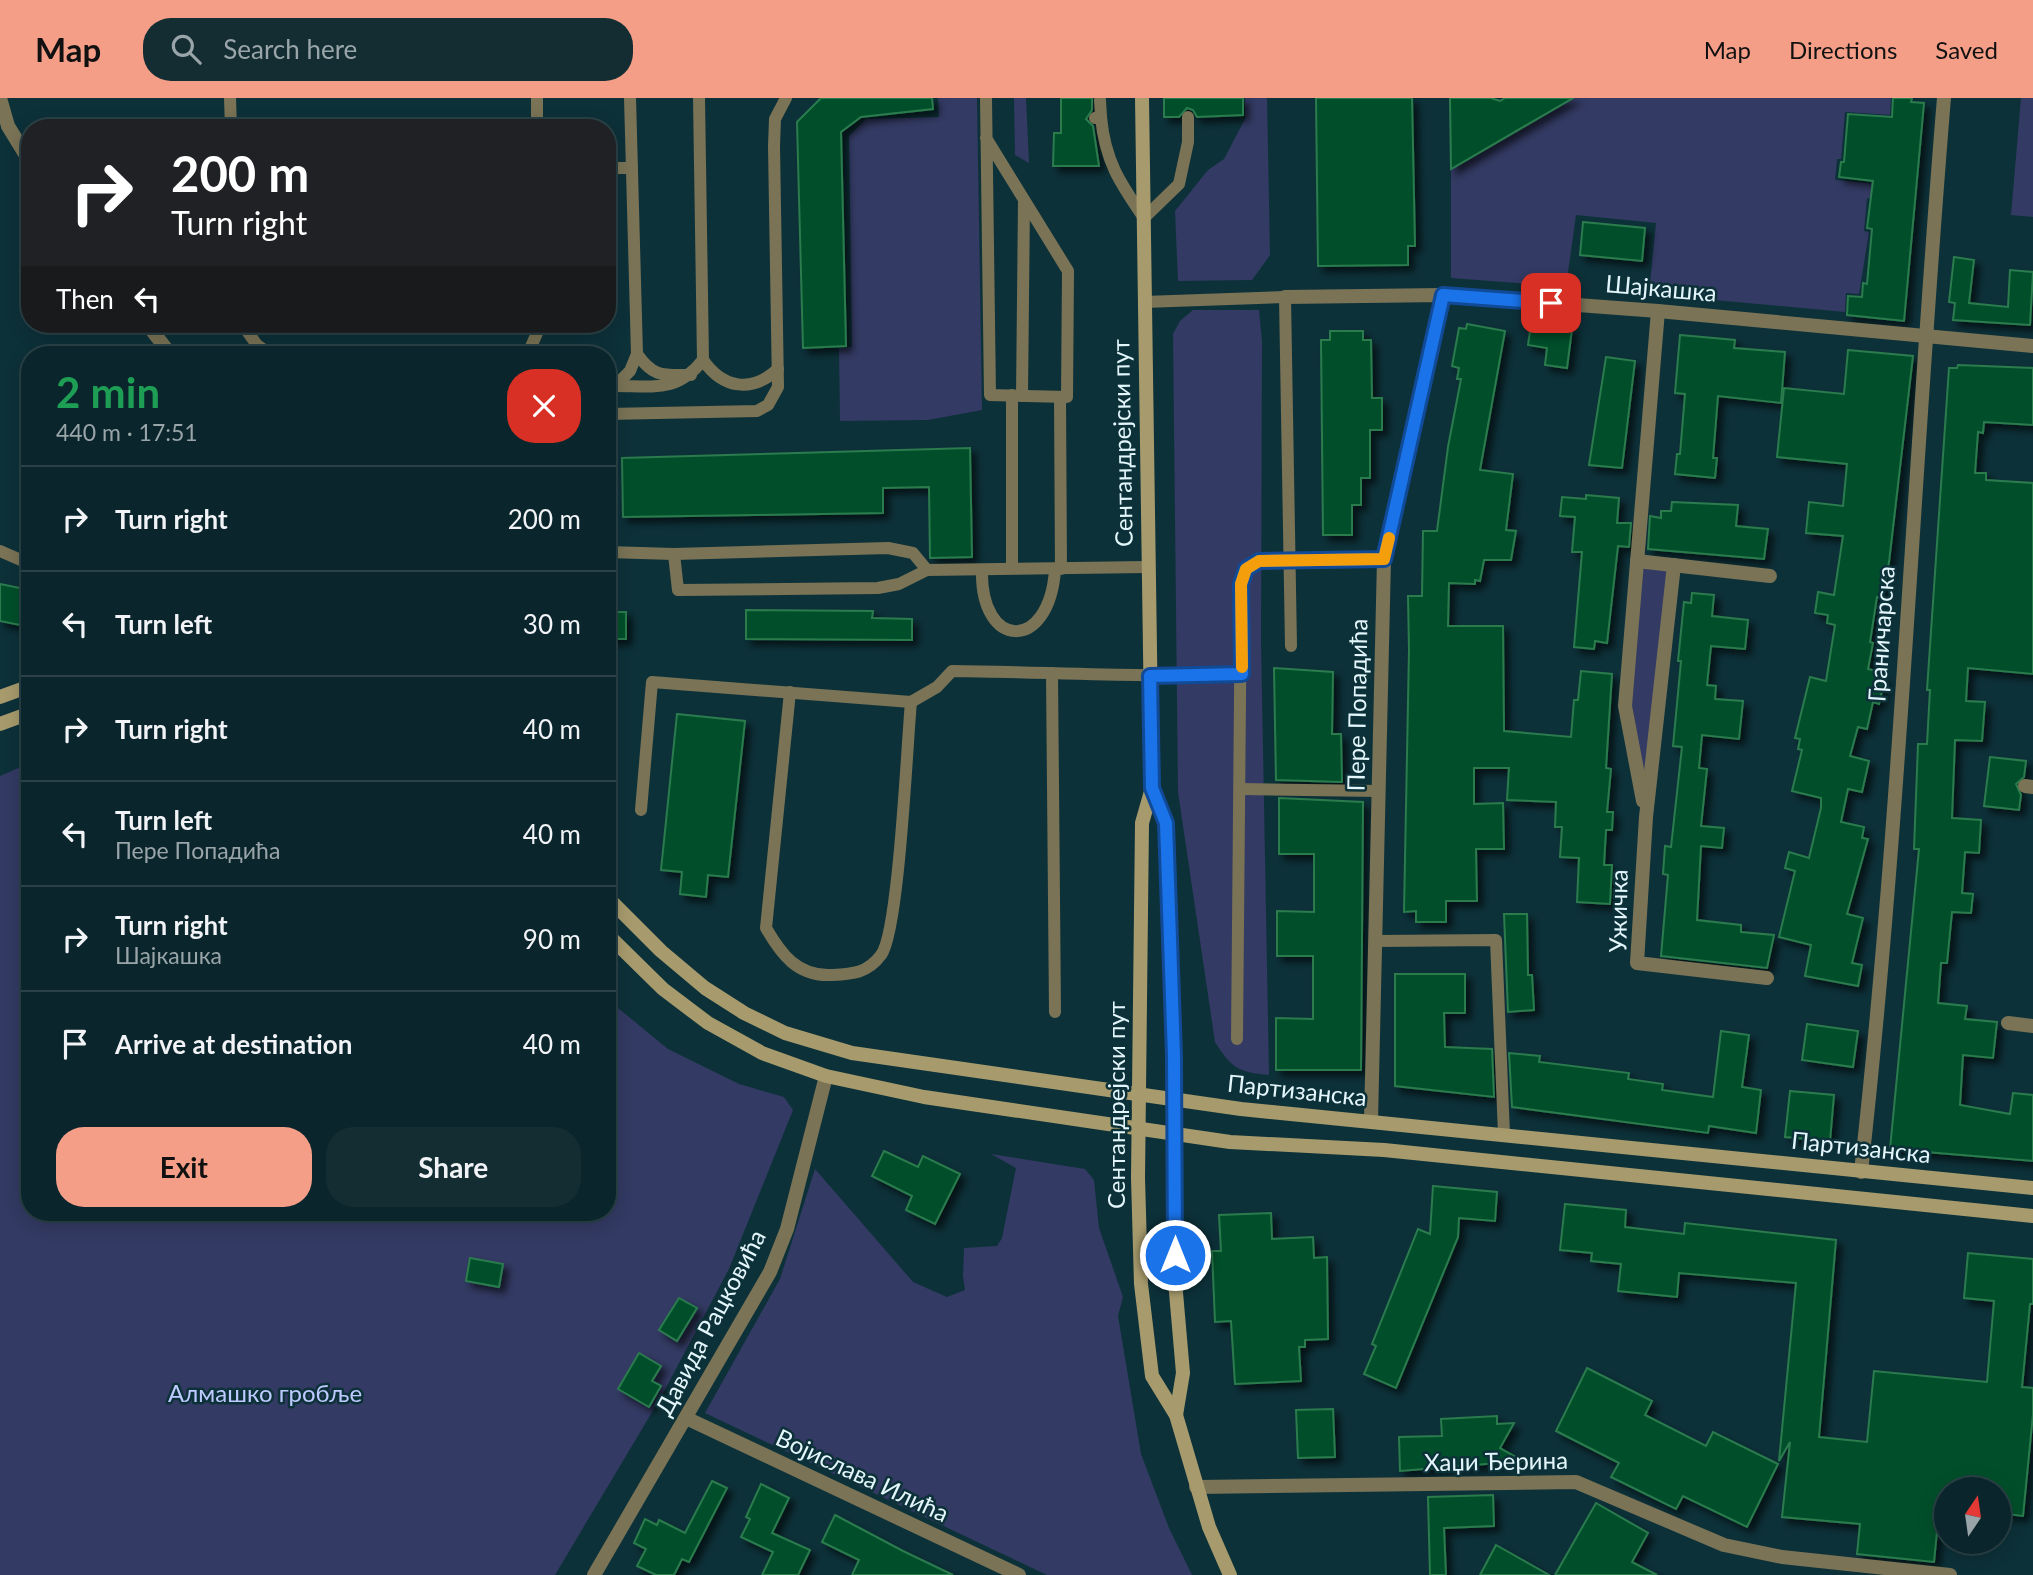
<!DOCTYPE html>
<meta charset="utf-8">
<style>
:root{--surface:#0a252b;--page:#132d33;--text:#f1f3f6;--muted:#99a5a9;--line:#2a4247;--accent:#f49e88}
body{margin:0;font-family:Lato,sans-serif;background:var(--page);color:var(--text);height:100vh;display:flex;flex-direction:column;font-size:26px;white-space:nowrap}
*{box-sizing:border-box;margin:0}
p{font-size:23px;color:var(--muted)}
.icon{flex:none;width:38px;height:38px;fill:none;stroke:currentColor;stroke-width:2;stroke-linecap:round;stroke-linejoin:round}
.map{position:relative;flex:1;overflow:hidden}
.drawer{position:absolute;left:21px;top:248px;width:595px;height:875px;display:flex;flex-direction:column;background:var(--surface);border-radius:28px;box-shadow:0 4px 18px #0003,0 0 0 2px var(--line)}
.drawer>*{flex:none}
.hud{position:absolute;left:21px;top:21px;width:595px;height:214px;border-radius:28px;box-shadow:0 4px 18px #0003,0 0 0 2px var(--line);background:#202124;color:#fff;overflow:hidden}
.needle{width:46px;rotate:13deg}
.buttons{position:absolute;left:1934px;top:1379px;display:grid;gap:14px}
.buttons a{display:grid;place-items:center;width:77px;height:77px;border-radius:50%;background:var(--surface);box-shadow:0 4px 18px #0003,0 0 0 2px var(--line);font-size:35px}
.pin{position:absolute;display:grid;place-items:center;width:60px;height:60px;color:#fff;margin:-30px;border-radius:14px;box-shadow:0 4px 10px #0006}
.me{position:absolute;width:77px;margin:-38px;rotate:0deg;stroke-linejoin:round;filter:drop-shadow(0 0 5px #0008)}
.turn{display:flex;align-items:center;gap:24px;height:147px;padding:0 35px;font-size:32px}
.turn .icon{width:91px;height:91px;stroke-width:2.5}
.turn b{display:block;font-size:49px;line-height:60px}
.then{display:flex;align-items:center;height:66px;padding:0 35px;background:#0003;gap:14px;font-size:26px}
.round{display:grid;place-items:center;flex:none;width:74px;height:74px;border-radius:28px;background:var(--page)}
.summary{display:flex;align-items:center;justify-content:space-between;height:119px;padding:0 35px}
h1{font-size:42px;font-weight:700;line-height:52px;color:#1e9e55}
.cta{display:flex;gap:14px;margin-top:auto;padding:14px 35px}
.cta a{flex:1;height:80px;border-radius:28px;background:var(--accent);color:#111;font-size:28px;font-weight:700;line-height:80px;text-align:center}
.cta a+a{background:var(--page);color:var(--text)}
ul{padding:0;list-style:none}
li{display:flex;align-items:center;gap:21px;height:105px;padding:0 35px;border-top:2px solid var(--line)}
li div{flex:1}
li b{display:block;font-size:26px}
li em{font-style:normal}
header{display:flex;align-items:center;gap:42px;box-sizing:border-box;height:98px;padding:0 35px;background:var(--accent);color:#111}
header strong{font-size:33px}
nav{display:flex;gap:38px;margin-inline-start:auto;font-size:24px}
.search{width:490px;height:63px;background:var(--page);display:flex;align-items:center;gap:18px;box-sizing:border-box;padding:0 24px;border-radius:28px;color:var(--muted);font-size:26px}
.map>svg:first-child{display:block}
</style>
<header>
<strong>Map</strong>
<div class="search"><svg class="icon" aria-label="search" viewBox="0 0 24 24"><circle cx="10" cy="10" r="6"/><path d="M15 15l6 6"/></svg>Search here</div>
<nav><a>Map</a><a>Directions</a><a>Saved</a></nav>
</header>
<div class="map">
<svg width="2033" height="1477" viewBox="0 0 2033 1477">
<defs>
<filter id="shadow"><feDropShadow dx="5.5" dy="5.5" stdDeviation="3.5" flood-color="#0009"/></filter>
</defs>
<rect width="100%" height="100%" fill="#0d3139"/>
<!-- green -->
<g fill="#333a63">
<path d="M938 0H977L982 312 928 322 840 323 839 250 852 249 849 38 866 21 939 19Z"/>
<path d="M1014 0H1026L1029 65 1015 57Z"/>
<path d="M1245 0H1267L1270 157 1252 182 1178 183 1175 113 1208 72 1224 61 1245 21Z"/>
<path d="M1574 0H1891L1890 17 1845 14 1841 61H1837L1835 82 1875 86 1874 101 1867 100 1864 133 1869 134 1859 196 1846 195 1845 214 1649 196 1656 125 1576 117 1566 189 1451 180V71Z"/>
<path d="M2021 0H2033V119L2011 117Z"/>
<path d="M1193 212H1259L1262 243 1261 542 1269 977C1239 974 1232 971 1215 944L1178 694 1173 236 1180 223Z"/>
<path d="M1643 470 1668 473 1645 687 1631 608Z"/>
<path d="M30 665V1115H607V901L668 951 739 986 784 999 793 1012 729 1171 661 1299 555 1477H0V678Z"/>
<path d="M991 1056 1085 1071 1094 1082 1099 1130 1123 1199 1118 1218 1141 1356 1169 1430 1192 1477H1047L705 1315 780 1181 815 1071 913 1184 947 1199 965 1192 963 1178 964 1150 997 1148 1002 1140 1016 1070Z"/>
</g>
<!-- building -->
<g fill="#004f2a" stroke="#2b7b4e" stroke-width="2" filter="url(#shadow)">
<path d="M821 0H932L933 11 861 19 841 34 846 248 803 250 797 24Z"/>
<path d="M1061 0H1092V12L1086 21 1093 28 1099 68H1053L1054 35H1061Z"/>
<path d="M1164 0H1243V17L1197 19 1193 12 1187 10 1179 19H1164Z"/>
<path d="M1316 0H1412L1415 148H1408V167L1318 168Z"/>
<path d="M1450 0H1491L1500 3 1505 0H1573L1451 71Z"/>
<path d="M1893 0H1912L1911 4 1924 5 1904 223 1847 217 1848 198 1862 199 1863 185 1867 186 1872 131 1867 130 1873 83 1839 79 1841 64H1844L1848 16 1892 19Z"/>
<path d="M1583 124 1645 130 1642 163 1580 157Z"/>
<path d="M1954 159 1974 162 1969 205 2008 209 2010 172 2033 174 2030 227 1953 222 1955 205 1949 204Z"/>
<path d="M1467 226 1505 233 1480 372 1513 376 1506 432 1516 433 1511 462H1484L1480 483 1475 482V486L1449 485 1448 528H1503L1504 633 1571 639 1574 602H1578L1581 573 1612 576 1606 670 1611 671 1607 714H1613L1612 732H1606L1604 767H1612L1610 806 1577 804 1579 760 1560 759 1562 729H1555L1556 704 1507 702 1509 670H1474V706L1503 705 1504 751H1476L1477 803H1446V824H1416V813L1404 814 1409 552 1408 498H1422L1423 433H1437L1448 349 1461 281H1457L1459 270 1452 268 1459 230 1466 231Z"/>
<path d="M1531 226 1572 231 1567 270 1545 267 1547 250 1528 247Z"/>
<path d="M1330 233H1363V242H1371L1372 300H1382V332H1370V380H1361V407H1352V437H1323L1321 242H1330Z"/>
<path d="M1680 237 1735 242 1734 250 1785 254 1781 305 1718 298 1713 360H1717L1715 380 1675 376 1677 356H1680L1685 296 1675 295Z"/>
<path d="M1848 252 1913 258 1889 464 1882 500 1877 499 1870 544 1873 545 1868 571 1876 573 1875 578 1885 580 1879 606 1873 604 1867 631 1858 629 1850 658 1869 663 1862 694 1848 691 1841 724 1864 729 1862 740 1868 741 1847 816 1863 820 1852 865 1862 867 1858 888 1805 878 1811 847 1779 839 1795 773 1785 770 1789 754 1809 760 1821 710V700L1792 693 1802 652 1798 651 1800 641 1795 640 1810 579 1826 583 1835 527 1827 525 1828 517 1815 515 1818 494 1834 497 1843 438 1806 435 1809 404 1843 408 1847 366 1777 359 1784 290 1844 296Z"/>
<path d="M1606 259 1635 263 1622 370 1589 367Z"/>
<path d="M1958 267 2033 270V327L1984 324 1983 335 1978 334 1975 375H1986V382L2033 385V576L1968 570 1966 603 1985 604 1982 643 1955 642 1952 720 1981 722 1979 755 1965 754 1962 795 1973 796 1971 815 1952 814 1947 865H1941L1938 905 1967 908 1965 921 1997 924 1993 960 1963 957 1960 1007 2010 1016 2013 995 2033 997V1063L1890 1051 1919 751H1914L1918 646H1927L1930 592H1927L1949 270H1957Z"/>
<path d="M970 350 972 459 930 460 929 389 883 390V415L623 419 622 360Z"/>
<path d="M1586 397 1619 400 1617 425H1631L1629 449 1618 448 1607 545 1595 543 1594 551 1574 549 1582 454H1572L1575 419 1560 418 1562 399 1586 401Z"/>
<path d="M1672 404 1738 407 1736 428 1768 431 1764 461 1648 451 1650 418 1661 420V413H1671Z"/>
<path d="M0 486 30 492V529L0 523Z"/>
<path d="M1692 495 1714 497 1712 518 1748 522 1745 551 1711 548 1707 587 1716 588 1715 601 1743 603 1739 641 1702 637 1699 670 1707 671 1701 728 1724 730 1722 750 1701 748 1697 822 1741 827V834L1774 837 1767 870 1661 858 1668 777 1663 776 1665 748 1671 749 1682 649 1673 648 1681 563H1678L1684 504 1691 505Z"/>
<path d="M746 512 873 513 872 520 912 521V542L746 541Z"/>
<rect x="607" y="514" width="19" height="27"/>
<path d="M1274 570 1333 574 1332 636H1341L1342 684 1276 682Z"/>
<path d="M677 616 745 623 728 779 708 777 706 799 680 796 682 774 661 772Z"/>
<path d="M1990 659 2026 663 2024 679 2016 686 2021 697 2019 712 1984 708Z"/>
<path d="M1279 700 1363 704 1361 972H1276V920L1313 921V858H1277V813L1314 814V756H1279Z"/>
<path d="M1504 816H1527L1528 877H1532L1534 912 1508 914Z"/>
<path d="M1395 876H1465V915H1444L1445 949 1492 951 1494 999 1395 988Z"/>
<path d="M1807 926 1858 933 1853 969 1802 962Z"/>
<path d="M1721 933 1749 937 1742 989 1761 992 1756 1035 1709 1028 1708 1035 1512 1009 1509 955 1540 958 1539 964 1629 975 1628 981 1663 986 1662 992 1713 999Z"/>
<path d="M1790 993 1834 997 1830 1043 1785 1039Z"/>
<path d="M884 1053 918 1069 923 1058 960 1076 935 1126 906 1112 912 1098 872 1078Z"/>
<path d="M1433 1088 1497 1094 1495 1123 1459 1120 1458 1139 1396 1290 1364 1276 1376 1248 1372 1246 1418 1131 1430 1136Z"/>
<path d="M1565 1106 1626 1112 1625 1129 1684 1136 1685 1125 1836 1142 1819 1339 1867 1344 1874 1273 1987 1284 1994 1203 1964 1200 1968 1155 2033 1161V1206H2030L2022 1289 2033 1290V1316L2023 1418 1998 1415V1391H1946V1414L1939 1413 1934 1464 1857 1456 1860 1426 1782 1419 1790 1344 1779 1363 1796 1185 1679 1175 1677 1199 1618 1193 1621 1166 1591 1163 1592 1155 1560 1152Z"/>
<path d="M1271 1115 1272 1141 1313 1139 1314 1160 1327 1159 1328 1241 1305 1242V1249H1299L1301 1283 1235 1286 1231 1223 1215 1224 1212 1153H1221L1219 1117Z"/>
<path d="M470 1160 503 1166 499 1189 466 1183Z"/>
<path d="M679 1200 697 1210 677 1243 659 1232Z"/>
<path d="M639 1255 661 1268 652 1283 661 1288 649 1309 618 1291Z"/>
<path d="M1587 1270 1652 1303 1645 1317 1706 1348 1713 1334 1778 1366 1747 1429 1683 1398 1676 1411 1611 1379 1619 1365 1556 1333Z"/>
<path d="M1333 1311 1335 1359 1298 1360 1296 1312Z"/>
<path d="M1497 1318V1326L1514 1325 1500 1350 1523 1363 1400 1373 1399 1339 1442 1338 1441 1321Z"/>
<path d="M712 1383 727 1390 689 1464 682 1461 674 1477H656L637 1468 646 1451 634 1445 645 1421 657 1427 659 1422 685 1435Z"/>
<path d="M761 1386 789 1400 772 1435 810 1452 798 1477H762L773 1454 741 1439 750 1421 746 1419Z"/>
<path d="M1493 1397 1494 1428 1444 1430 1446 1477H1430L1428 1399Z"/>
<path d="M1596 1405 1648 1435 1632 1464 1657 1477H1555Z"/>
<path d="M835 1417 903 1453 953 1477H852L859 1462 822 1444Z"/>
<path d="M1496 1447 1549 1477H1480Z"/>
</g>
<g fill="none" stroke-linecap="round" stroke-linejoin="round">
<!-- service -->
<g stroke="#7a7356" stroke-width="12">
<path d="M230 0 231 30"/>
<path d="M537 0V30"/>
<path d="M986 0 990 297 1067 299 1068 173 986 40"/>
<path d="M1100 2 1101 19"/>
<path d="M1095 20 1101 19C1105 63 1120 85 1144 120L1179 86 1188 44V19"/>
<path d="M607 70H632"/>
<path d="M1144 204 1285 199 1291 548"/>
<path d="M242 226 257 247 271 257"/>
<path d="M637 256C654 280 663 277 691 277"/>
<path d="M514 257 530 251 541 226"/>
<path d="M703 262C723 291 752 295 778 271"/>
<path d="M610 288H615L630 273 637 256 630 0"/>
<path d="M615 288C653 288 677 295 703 262L699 0"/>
<path d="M1022 298 1024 103"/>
<path d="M1060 299 1061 471"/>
<path d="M607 316 757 313 768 307 778 289 774 48 775 21 786 0"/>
<path d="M0 453 30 466"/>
<path d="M607 454 674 456 888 450 913 455 927 472 1147 469"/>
<path d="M674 456 678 492 878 490 899 486 927 472"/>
<path d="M1012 470V297"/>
<path d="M982 472C980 552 1049 555 1055 472"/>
<path d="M1052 575 1055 914"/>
<path d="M790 594 766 830C781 856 797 878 830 877 851 876 867 876 881 857 899 834 907 645 911 604"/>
<path d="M1241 691 1379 693"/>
<path d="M641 712 652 584 911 604 937 589 952 573C1049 574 1145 580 1242 576"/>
<path d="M1377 843 1496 842 1504 1036"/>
<path d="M1237 941 1241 486 1246 471 1260 463 1384 461"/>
</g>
<!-- minor -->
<g stroke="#7a7356" stroke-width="14">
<path d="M0 0 8 28 30 64"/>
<path d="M1285 199 1443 197 1658 213 2033 248"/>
<path d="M147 226 171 257"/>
<path d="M1637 463 1770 478"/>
<path d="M1674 467 1646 719 1637 865 1767 880"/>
<path d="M2025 688 2033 689"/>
<path d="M1643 703 1625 608 1658 213"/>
<path d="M2008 925 2033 928"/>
<path d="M1371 1023 1384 461 1443 197"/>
<path d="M1861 1074C1901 717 1914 358 1944 0"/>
<path d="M686 1320 1019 1477"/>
<path d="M1196 1389 1576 1384 1724 1447 1782 1459 1950 1477"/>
<path d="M594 1477 770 1174 787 1131 826 978"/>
</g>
<!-- secondary -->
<g stroke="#a79b6d" stroke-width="14">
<path d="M1142 0 1152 690 1142 725 1138 1080 1141 1186 1152 1278 1176 1317 1209 1429 1230 1477"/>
<path d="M0 599 30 588"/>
<path d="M0 626 30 615"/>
<path d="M1152 690 1166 725 1170 829 1174 958 1175 1183 1183 1275 1176 1317"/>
<path d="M607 799 661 853 705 890 744 915 785 935 852 955 1241 1011 2033 1090"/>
<path d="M607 836 663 891 708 925 762 955 826 978 924 999 1230 1044 1384 1052 2033 1118"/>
</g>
</g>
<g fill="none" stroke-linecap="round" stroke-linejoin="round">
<!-- route casing -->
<g stroke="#114b97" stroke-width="18">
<path id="route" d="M1175 1157 1174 958 1166 725 1152 690 1150 578 1242 576 1241 486 1246 471 1259 463 1384 461 1443 197 1551 205"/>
</g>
<!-- route -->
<use href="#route" stroke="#1a73e8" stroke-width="12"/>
<!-- slow -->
<path stroke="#f59e0b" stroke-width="12" d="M1242 569 1241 486 1246 471 1259 463 1384 461 1389 440"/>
</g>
<g text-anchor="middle" stroke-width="5" stroke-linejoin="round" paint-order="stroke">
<!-- street labels -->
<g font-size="24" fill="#e3f6fb" stroke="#0d3139">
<text transform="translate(1661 191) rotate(5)" y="8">Шајкашка</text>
<text transform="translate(1123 345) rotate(-91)" y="8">Сентандрејски пут</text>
<text transform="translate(1882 536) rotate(-86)" y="8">Граничарска</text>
<text transform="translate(1358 607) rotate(-89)" y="8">Пере Попадића</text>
<text transform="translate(1619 813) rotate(-89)" y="8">Ужичка</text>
<text transform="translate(1297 993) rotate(6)" y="8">Партизанска</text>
<text transform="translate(1117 1007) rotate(-90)" y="8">Сентандрејски пут</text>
<text transform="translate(1861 1050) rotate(6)" y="8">Партизанска</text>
<text transform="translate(711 1225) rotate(-62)" y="8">Давида Рацковића</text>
<text transform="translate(1496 1364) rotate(-1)" y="8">Хаџи Ђерина</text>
<text transform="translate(862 1378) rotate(25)" y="8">Војислава Илића</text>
</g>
<!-- park labels -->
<g font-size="24" fill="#becaff" stroke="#0d3139">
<text x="265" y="1304">Алмашко гробље</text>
</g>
</g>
</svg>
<div class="buttons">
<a><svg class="needle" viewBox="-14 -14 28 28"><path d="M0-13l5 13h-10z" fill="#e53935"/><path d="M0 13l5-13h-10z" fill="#99a5a9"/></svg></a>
</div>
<div class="pin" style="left:1551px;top:205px;background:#d93025"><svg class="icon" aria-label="arrive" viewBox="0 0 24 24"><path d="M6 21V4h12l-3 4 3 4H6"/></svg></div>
<svg class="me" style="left:1175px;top:1157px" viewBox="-20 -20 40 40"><circle r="17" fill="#1a73e8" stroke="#fff" stroke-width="3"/><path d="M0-11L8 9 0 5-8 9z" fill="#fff"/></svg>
<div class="hud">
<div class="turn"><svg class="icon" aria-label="right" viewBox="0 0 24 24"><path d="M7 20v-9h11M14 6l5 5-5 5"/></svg><div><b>200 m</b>Turn right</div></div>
<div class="then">Then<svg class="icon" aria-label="left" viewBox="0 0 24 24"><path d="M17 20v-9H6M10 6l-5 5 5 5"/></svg></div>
</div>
<section class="drawer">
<div class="summary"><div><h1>2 min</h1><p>440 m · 17:51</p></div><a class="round" style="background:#d93025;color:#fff"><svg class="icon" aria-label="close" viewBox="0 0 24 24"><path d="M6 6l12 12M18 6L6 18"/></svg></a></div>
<ul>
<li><svg class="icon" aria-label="right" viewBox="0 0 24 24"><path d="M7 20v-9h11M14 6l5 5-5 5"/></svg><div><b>Turn right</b></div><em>200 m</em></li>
<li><svg class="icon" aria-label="left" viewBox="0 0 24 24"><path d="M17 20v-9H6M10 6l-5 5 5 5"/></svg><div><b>Turn left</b></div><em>30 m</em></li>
<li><svg class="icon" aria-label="right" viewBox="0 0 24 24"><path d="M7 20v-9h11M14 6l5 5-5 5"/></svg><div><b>Turn right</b></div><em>40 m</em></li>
<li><svg class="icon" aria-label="left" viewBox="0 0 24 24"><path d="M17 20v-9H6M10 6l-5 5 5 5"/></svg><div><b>Turn left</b><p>Пере Попадића</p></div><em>40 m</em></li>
<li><svg class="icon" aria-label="right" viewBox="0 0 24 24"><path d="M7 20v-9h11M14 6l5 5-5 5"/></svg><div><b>Turn right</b><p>Шајкашка</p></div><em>90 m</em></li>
<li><svg class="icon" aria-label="arrive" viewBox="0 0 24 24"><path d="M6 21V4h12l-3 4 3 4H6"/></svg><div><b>Arrive at destination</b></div><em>40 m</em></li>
</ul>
<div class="cta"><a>Exit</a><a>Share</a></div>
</section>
</div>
